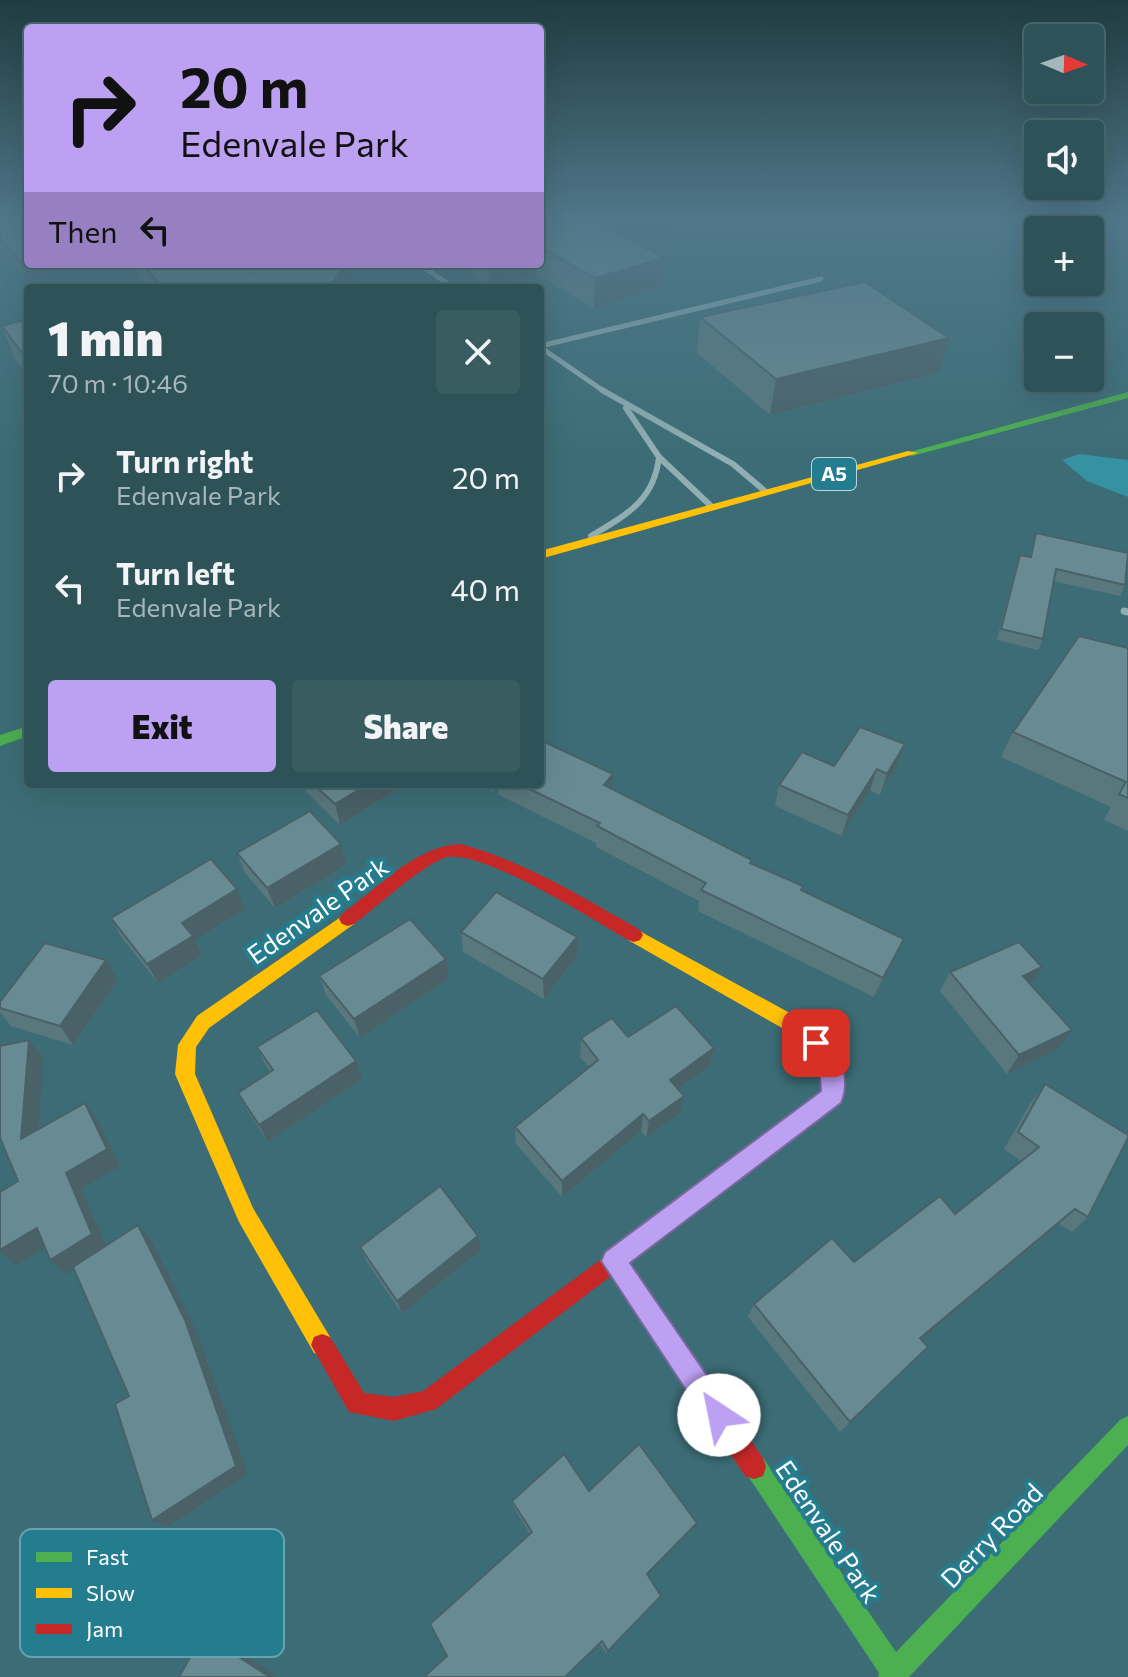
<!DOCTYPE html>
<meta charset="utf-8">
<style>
:root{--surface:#2d5258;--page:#395c61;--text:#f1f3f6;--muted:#a7b6ba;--line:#48696e;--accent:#bca0f2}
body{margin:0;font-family:Commissioner,sans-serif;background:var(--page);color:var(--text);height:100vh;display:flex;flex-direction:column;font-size:30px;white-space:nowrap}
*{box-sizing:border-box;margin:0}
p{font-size:26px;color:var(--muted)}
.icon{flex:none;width:44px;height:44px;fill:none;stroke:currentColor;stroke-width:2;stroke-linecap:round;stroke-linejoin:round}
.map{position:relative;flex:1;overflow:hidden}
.details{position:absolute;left:24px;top:284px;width:520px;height:504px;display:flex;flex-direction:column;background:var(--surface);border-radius:8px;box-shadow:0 8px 32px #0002,0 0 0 2px var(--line)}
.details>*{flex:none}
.guide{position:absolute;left:24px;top:24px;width:520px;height:244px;border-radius:8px;box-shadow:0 8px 32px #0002,0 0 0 2px var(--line);background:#bca0f2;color:#111;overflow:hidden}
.needle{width:52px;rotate:92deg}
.tools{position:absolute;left:1024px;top:24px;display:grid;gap:16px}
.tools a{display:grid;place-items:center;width:80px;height:80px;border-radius:8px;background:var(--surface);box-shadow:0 8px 32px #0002,0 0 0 2px var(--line);font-size:40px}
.pin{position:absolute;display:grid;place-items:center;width:68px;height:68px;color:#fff;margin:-34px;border-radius:16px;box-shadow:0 4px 12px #0006}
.me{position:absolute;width:88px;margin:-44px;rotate:326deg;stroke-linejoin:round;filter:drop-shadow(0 0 6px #0008)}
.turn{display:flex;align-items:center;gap:28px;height:168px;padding:0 24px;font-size:36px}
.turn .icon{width:104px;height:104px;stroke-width:2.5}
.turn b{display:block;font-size:56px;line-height:68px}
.then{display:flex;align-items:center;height:76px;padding:0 24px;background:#0003;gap:16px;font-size:30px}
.round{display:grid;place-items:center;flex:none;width:84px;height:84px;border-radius:8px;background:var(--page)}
.overview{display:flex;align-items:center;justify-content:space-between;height:136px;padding:0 24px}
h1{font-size:48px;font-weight:800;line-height:60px}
.action{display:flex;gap:16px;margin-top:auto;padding:16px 24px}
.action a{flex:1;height:92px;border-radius:8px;background:var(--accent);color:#111;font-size:32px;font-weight:800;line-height:92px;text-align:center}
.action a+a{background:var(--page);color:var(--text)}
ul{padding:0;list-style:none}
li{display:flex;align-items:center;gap:24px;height:112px;padding:0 24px}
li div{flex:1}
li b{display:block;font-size:30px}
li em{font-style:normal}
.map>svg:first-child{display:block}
</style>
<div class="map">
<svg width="1128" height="1677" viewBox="0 0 1128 1677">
<rect width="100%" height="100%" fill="#3c6d76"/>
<!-- green -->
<path fill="#3691a3" d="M1079 454 1128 460V497L1087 481 1062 460Z"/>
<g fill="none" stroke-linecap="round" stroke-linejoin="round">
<!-- street-far2 -->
<g stroke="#91aeb3" stroke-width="5">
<path d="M419 264 454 288"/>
<path d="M540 346 821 279"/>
<path d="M540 347 605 392"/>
</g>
<!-- street-far1 -->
<g stroke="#91aeb3" stroke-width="6">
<path d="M602 390 733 464 766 492"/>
<path d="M626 408 659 457 711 506"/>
<path d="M591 536C626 515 654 501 659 457"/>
</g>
<!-- street -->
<path stroke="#91aeb3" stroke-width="7" d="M1124 611 1128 612"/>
<!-- fast -->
<g fill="#4caf50" fill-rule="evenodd">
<path d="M1128 392V398L912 456 906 453Z"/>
<path d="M28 726V736L0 746V735Z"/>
<path d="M1128 1416V1445L909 1677H878L879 1673 742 1467 745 1458 754 1455 763 1458 896 1652 1120 1420Z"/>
</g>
<!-- slow -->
<g fill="#ffc107" fill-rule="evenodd">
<path d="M908 451 918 453 540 559V551Z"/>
<path d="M348 912 354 914 357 919 354 924 209 1028 196 1047 195 1074 253 1208 330 1337 333 1345 330 1353 322 1356 314 1353 239 1222 175 1074 178 1045 197 1016Z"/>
<path d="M634 928 810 1024 837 1050 839 1056 843 1096 840 1102 685 1217 678 1214 675 1207 678 1200 823 1092 821 1060 796 1036 628 940 625 935 628 930Z"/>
</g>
<!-- jam -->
<g fill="#c62828" fill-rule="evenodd">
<path d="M461 844C526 862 582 897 640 930L643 935 640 940 634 942 628 940C594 921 479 846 444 858 420 867 377 907 354 924L348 926 342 924 339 919 342 914C377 889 416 845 461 844Z"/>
<path d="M685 1197 692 1200 695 1207 692 1214 627 1263 763 1458 766 1467 763 1476 754 1479 745 1476 611 1276 436 1409 394 1421 349 1412 311 1345 314 1337 322 1334 330 1337 364 1393 394 1397 423 1391Z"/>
</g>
</g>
<!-- wall -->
<g fill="#59787e">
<path d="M0 221 28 264H61L62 269 25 277 0 246Z"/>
<path d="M540 221 671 237 641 246 662 287 594 308 537 274 490 287 456 264H540Z"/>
<path d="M135 264H350L354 288H144L141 284Z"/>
<path d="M700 317 949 338 939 373 770 415 697 353Z"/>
<path d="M28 319V377L15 359 2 326Z"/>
<path d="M1036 533 1125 585 1120 596 1053 581 1043 639 1038 650 997 640 1016 565 1020 555 1029 557Z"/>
<path d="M1128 648V831L1104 820 1111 807 1001 757 1013 732Z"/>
<path d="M905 744 897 766 880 795 870 790 842 836 775 806 779 785 834 766Z"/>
<path d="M613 774 612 789 752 860V864L803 886 802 890 904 939 895 959 874 997 698 911 699 901 596 847V843L499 795 498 784H540Z"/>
<path d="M303 784H404V785L340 825 305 791Z"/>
<path d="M477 784H494V792Z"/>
<path d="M237 853 346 865 275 908 245 873Z"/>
<path d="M237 889 245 909 195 940 202 955 158 983 122 938 111 918Z"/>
<path d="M461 932 577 956 544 999 463 952Z"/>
<path d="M950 972 1031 984 1058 1049 1007 1074 940 991Z"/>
<path d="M319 976 449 978 360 1038 326 995Z"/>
<path d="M118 980 73 1045 11 1026 0 1012V1002Z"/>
<path d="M628 1037 714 1048 710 1066 678 1089 680 1113 646 1138 641 1131 562 1197 516 1144 515 1127 589 1067 580 1057 581 1038Z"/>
<path d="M257 1047 362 1079 268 1142 247 1110 238 1093 270 1072 266 1066Z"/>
<path d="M1045 1084 1088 1217 1072 1232 1059 1224 921 1340 928 1347 840 1432 748 1317 754 1304 854 1262 955 1214 1021 1161 1004 1149 1031 1102Z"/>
<path d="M360 1247 481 1250 402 1314 367 1262Z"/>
<path d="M589 1491 692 1530 647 1575 661 1596 606 1653 600 1644 566 1677H424L447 1656 530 1534 514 1508 512 1501Z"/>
</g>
<!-- shaded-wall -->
<g fill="#496167">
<path d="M627 221H673L671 237 605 256 606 227Z"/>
<path d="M664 258 662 287 594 308 595 278Z"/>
<path d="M28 259V264H61L62 269 25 277 19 261Z"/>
<path d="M346 264H350L354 288H328Z"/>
<path d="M489 264H537V274L490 287Z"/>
<path d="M949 338 939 373 770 415 776 379Z"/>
<path d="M905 744 897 766 880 795 887 774Z"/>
<path d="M877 769 870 790 842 836 848 815Z"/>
<path d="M613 774 612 795 604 785Z"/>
<path d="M368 784H404V785L340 825 335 804Z"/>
<path d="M341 844 346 865 275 908 267 888Z"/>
<path d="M237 889 245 909 195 940 202 955 158 983 147 964 182 923Z"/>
<path d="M577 937V956L544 999 543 979Z"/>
<path d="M904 939 895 959 874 997 883 978Z"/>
<path d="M446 959 449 978 360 1038 354 1019Z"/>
<path d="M106 960 118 980 73 1045 60 1026Z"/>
<path d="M1042 967 1029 986 1023 976Z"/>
<path d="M1072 1030 1058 1049 1007 1074 1019 1055Z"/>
<path d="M29 1040 43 1058 37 1155 21 1139Z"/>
<path d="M714 1048 710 1066 667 1097 670 1080Z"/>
<path d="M356 1061 362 1079 268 1142 259 1125Z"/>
<path d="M684 1096 680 1113 646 1138 649 1121Z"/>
<path d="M85 1103 98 1120 120 1166 81 1189 107 1249 66 1274 50 1260 66 1173Z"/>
<path d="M643 1114 641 1131 562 1197V1181Z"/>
<path d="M1075 1209 1059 1224 909 1350 920 1338Z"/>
<path d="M138 1225 151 1240 197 1333 248 1474 167 1527 152 1520Z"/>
<path d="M37 1228 54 1242 16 1265 0 1252V1250Z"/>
<path d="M478 1236 481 1250 402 1314 397 1301Z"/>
<path d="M697 1523 692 1530 644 1579 647 1574Z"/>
<path d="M203 1634 217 1636 279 1677H270Z"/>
</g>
<!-- building -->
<g fill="#688b93" stroke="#496167" stroke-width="2">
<path d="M0 221H28V259L19 261 0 238Z"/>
<path d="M540 221H627L606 227 664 258 595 278 540 247Z"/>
<path d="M142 264H346L328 288H152L161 286Z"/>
<path d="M865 282 949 338 776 379 700 317Z"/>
<path d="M28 319V361L2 326Z"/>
<path d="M1036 533 1128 553 1125 585 1056 569 1043 639 1001 629 1020 555 1031 557Z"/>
<path d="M1079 636 1128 648V798L1119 794 1126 782 1013 732Z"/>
<path d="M860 727 905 744 887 774 877 769 848 815 779 785 802 752 834 766Z"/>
<path d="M540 740 613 774 604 785 752 860 750 863 803 886 801 890 904 939 883 978 701 890 706 883 597 826 600 823 519 784H540Z"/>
<path d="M313 784H368L335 804Z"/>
<path d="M310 811 341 844 267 888 237 853Z"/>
<path d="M211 859 237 889 182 923 193 936 147 964 111 918Z"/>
<path d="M496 892 577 937 543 979 461 932Z"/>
<path d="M410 919 446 959 354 1019 319 976Z"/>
<path d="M1019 942 1042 967 1023 976 1072 1030 1019 1055 950 972Z"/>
<path d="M45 943 106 960 60 1026 0 1008V1002Z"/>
<path d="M676 1006 714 1048 670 1080 684 1096 649 1121 643 1114 562 1181 515 1127 598 1060 581 1038 612 1018 628 1037Z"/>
<path d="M317 1010 356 1061 259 1125 238 1093 273 1070 257 1047Z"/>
<path d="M29 1040 21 1139 85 1103 107 1149 66 1173 92 1234 50 1260 37 1228 0 1250V1192L18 1181 0 1138V1046Z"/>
<path d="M1045 1084 1128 1135V1138L1088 1217 1075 1209 920 1338 928 1347 850 1422 754 1304 832 1238 854 1262 940 1196 955 1214 1039 1147 1018 1132Z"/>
<path d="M440 1186 478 1236 397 1301 360 1247Z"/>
<path d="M138 1225 185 1320 236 1466 152 1520 115 1404 129 1396 73 1267Z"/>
<path d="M639 1444 697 1523 647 1574 661 1596 608 1651 602 1641 565 1677H424L447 1656 430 1624 532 1532 512 1501 564 1454 589 1491Z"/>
<path d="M203 1634 270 1677H179Z"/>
</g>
<!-- sky -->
<linearGradient id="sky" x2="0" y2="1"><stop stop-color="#213c41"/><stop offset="0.48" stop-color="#50788a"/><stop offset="1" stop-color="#50788a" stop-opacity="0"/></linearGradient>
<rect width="1128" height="456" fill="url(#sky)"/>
<!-- route -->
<path fill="#bca0f2" stroke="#7a689d" stroke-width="2" d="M816 1034C841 1043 851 1080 841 1103L630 1263 728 1406 732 1415 728 1425 719 1429 709 1425 601 1261 605 1252 821 1091 819 1060 806 1043 809 1036Z"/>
<g text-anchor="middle" stroke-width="8" stroke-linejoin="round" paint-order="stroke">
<!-- shield labels -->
<rect fill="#247c8f" stroke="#bdd8dd" stroke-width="2" x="812" y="458" width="44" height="32" rx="6"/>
<g font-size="20" font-weight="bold" fill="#fff">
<text x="834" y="481">A5</text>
</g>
<!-- near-street labels -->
<g font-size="26" fill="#fff" stroke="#247c8f">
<text transform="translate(318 911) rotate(-35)" y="9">Edenvale Park</text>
<text transform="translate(828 1532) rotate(56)" y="9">Edenvale Park</text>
<text transform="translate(992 1536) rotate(-46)" y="9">Derry Road</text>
</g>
</g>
<!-- legend -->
<rect x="20" y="1529" width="264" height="128" rx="12" fill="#247c8f" stroke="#66a3b1" stroke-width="2"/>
<rect x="36" y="1552" width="36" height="10" fill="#4caf50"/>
<rect x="36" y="1588" width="36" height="10" fill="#ffc107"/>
<rect x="36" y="1624" width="36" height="10" fill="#c62828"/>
<g font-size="22" fill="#fff">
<text x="86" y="1565">Fast</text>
<text x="86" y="1601">Slow</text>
<text x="86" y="1637">Jam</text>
</g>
</svg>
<div class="tools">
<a><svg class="needle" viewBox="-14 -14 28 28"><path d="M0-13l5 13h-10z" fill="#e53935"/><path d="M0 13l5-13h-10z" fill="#a7b6ba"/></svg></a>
<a><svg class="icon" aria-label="sound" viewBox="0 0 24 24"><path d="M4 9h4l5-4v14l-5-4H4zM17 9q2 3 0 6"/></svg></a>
<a>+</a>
<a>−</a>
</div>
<div class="pin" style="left:816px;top:1043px;background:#d93025"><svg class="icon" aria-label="arrive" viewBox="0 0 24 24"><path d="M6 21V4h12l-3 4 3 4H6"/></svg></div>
<svg class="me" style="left:719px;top:1415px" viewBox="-20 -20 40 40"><circle r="19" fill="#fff"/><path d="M0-13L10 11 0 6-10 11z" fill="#bca0f2"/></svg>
<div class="guide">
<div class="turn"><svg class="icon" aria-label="right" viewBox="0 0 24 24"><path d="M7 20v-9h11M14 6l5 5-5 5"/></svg><div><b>20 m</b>Edenvale Park</div></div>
<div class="then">Then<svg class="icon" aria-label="left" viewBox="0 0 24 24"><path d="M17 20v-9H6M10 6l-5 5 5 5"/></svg></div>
</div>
<section class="details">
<div class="overview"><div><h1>1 min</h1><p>70 m · 10:46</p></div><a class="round"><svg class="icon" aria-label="close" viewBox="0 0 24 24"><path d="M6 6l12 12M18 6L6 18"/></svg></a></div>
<ul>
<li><svg class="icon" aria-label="right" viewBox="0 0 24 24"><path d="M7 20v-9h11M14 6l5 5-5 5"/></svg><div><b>Turn right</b><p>Edenvale Park</p></div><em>20 m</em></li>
<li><svg class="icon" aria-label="left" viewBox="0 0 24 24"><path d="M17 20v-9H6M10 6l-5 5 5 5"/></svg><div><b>Turn left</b><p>Edenvale Park</p></div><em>40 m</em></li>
</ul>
<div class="action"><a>Exit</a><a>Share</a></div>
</section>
</div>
